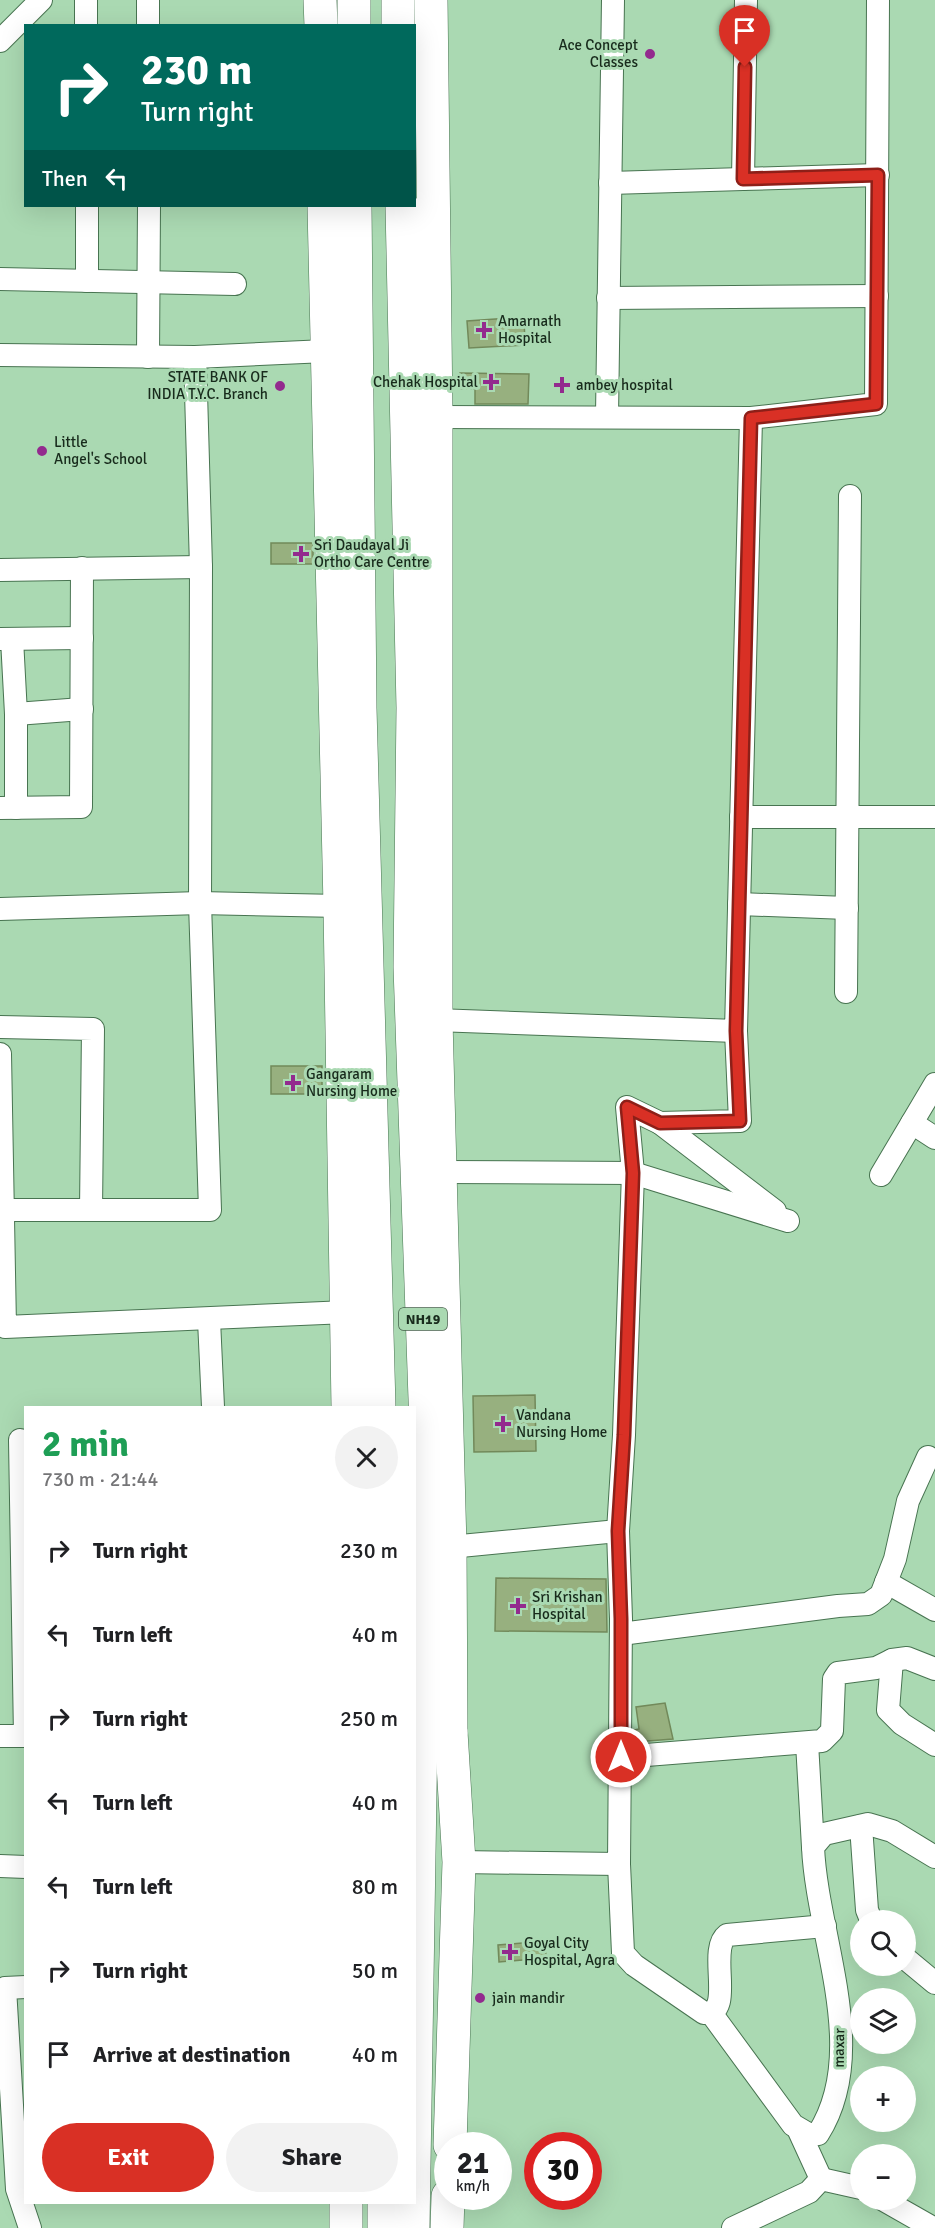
<!DOCTYPE html>
<meta charset="utf-8">
<style>
:root{--surface:#fff;--page:#f2f2f2;--text:#202124;--muted:#757577;--accent:#d93025}
body{margin:0;font-family:Signika,sans-serif;background:var(--page);color:var(--text);height:100vh;display:flex;flex-direction:column;font-size:22px;white-space:nowrap}
*{box-sizing:border-box;margin:0}
p{font-size:20px;color:var(--muted)}
.icon{flex:none;width:33px;height:33px;fill:none;stroke:currentColor;stroke-width:2;stroke-linecap:round;stroke-linejoin:round}
.map{position:relative;flex:1;overflow:hidden}
.sheet{position:absolute;left:24px;top:1406px;width:392px;height:798px;display:flex;flex-direction:column;background:var(--surface);border-radius:0px;box-shadow:0 6px 24px #0002}
.sheet>*{flex:none}
.top-card{position:absolute;left:24px;top:24px;width:392px;height:183px;border-radius:0px;box-shadow:0 6px 24px #0002;background:#00695c;color:#fff;overflow:hidden}
.buttons{position:absolute;left:850px;top:1910px;display:grid;gap:12px}
.buttons a{display:grid;place-items:center;width:66px;height:66px;border-radius:50%;background:var(--surface);box-shadow:0 6px 24px #0002;font-size:30px}
.speed{position:absolute;left:434px;top:2132px;display:flex;gap:12px;font-size:30px;font-weight:700;text-align:center}
.speed>*{display:grid;place-content:center;width:78px;height:78px;border-radius:50%;background:var(--surface);box-shadow:0 6px 24px #0002;line-height:1}
.speed small{font-size:15px;font-weight:400}
.speed .limit{border:9px solid #d22;background:#fff;color:#111}
.pin{position:absolute;display:grid;place-items:center;width:51px;height:51px;color:#fff;margin:-62px -26px;border-radius:50% 50% 50% 0;rotate:-45deg;box-shadow:0 0 6px #0007}
.pin .icon{rotate:45deg}
.me{position:absolute;width:66px;margin:-33px;rotate:0deg;stroke-linejoin:round;filter:drop-shadow(0 0 4px #0008)}
.turn{display:flex;align-items:center;gap:21px;height:126px;padding:0 18px;font-size:27px}
.turn .icon{width:78px;height:78px;stroke-width:2.5}
.turn b{display:block;font-size:42px;line-height:51px}
.then{display:flex;align-items:center;height:57px;padding:0 18px;background:#0003;gap:12px;font-size:22px}
.round{display:grid;place-items:center;flex:none;width:63px;height:63px;border-radius:32px;background:var(--page)}
.head{display:flex;align-items:center;justify-content:space-between;height:102px;padding:0 18px}
h1{font-size:36px;font-weight:800;line-height:45px;color:#1e9e55}
.primary-button{display:flex;gap:12px;margin-top:auto;padding:12px 18px}
.primary-button a{flex:1;height:69px;border-radius:36px;background:var(--accent);color:#fff;font-size:24px;font-weight:800;line-height:69px;text-align:center}
.primary-button a+a{background:var(--page);color:var(--text)}
ul{padding:0;list-style:none}
li{display:flex;align-items:center;gap:18px;height:84px;padding:0 18px}
li div{flex:1}
li b{display:block;font-size:22px}
li em{font-style:normal}
.map>svg:first-child{display:block}
</style>
<div class="map">
<svg width="935" height="2228" viewBox="0 0 935 2228">
<rect width="100%" height="100%" fill="#aad9b2"/>
<!-- building -->
<g fill="#97b07f" stroke="#72895a" stroke-width="1.5">
<path d="M524 317 525 345 469 348 467 321Z"/>
<path d="M460 373 529 374 528 404H475V389H460Z"/>
<rect x="271" y="543" width="42" height="21"/>
<rect x="271" y="1066" width="51" height="28"/>
<path d="M535 1395 536 1451 474 1452 473 1396Z"/>
<path d="M496 1578 606 1579 607 1632 495 1631Z"/>
<path d="M665 1703 673 1739 635 1742 634 1730 639 1729 636 1707Z"/>
<path d="M545 1941 546 1958 499 1962 498 1945Z"/>
</g>
<g fill="none" stroke-linecap="round" stroke-linejoin="round">
<!-- street casing -->
<g stroke="#487451" stroke-width="24">
<g id="street">
<path d="M86 0V26"/>
<path d="M148 0V26"/>
<path d="M746 0 743 179 878 175"/>
<path d="M0 41 41 0"/>
<path d="M610 183 743 179"/>
<path d="M87 206V281"/>
<path d="M0 279 235 284"/>
<path d="M608 298 877 296"/>
<path d="M0 355 195 357 326 351"/>
<path d="M148 357 149 206"/>
<path d="M607 416 613 0"/>
<path d="M751 418 876 404 878 0"/>
<path d="M0 570 201 567"/>
<path d="M0 639 82 638"/>
<path d="M12 639 16 714V808"/>
<path d="M16 714 82 709"/>
<path d="M0 808 81 807 82 568"/>
<path d="M741 817H935"/>
<path d="M739 904 847 908"/>
<path d="M0 909 200 903 340 906"/>
<path d="M846 992 850 496"/>
<path d="M436 1020 736 1031 751 418 436 417"/>
<path d="M0 1027 93 1029 91 1210"/>
<path d="M0 1054 5 1327 347 1312"/>
<path d="M660 1123 775 1211"/>
<path d="M912 1123 935 1138"/>
<path d="M442 1172 633 1173 788 1221"/>
<path d="M881 1175 935 1084"/>
<path d="M3 1210H210L200 903 201 567 195 357"/>
<path d="M209 1320 213 1407"/>
<path d="M20 1440 25 1736"/>
<path d="M450 1547 618 1531 624 1435 633 1173 627 1107 660 1123 740 1121 736 1031"/>
<path d="M886 1582 935 1610"/>
<path d="M621 1634 838 1606 868 1604 881 1595 895 1559 908 1501 928 1457"/>
<path d="M892 1660 888 1710 902 1724 935 1745"/>
<path d="M0 1736H26"/>
<path d="M807 1743 813 1847"/>
<path d="M621 1757 822 1741 832 1731 834 1679 838 1673 876 1668 892 1660 907 1658 935 1669"/>
<path d="M861 1826 867 1910 871 1920"/>
<path d="M459 1862 619 1864 621 1619 618 1531"/>
<path d="M619 1864 623 1953 634 1965 704 2013C736 2015 707 1950 727 1935L825 1926"/>
<path d="M0 1866 26 1867"/>
<path d="M906 1959 935 1983"/>
<path d="M26 1987 5 1988 17 2189 30 2228"/>
<path d="M711 2013 793 2125 810 2135 818 2134C871 2051 817 1938 813 1847L824 1834 868 1824 892 1831 935 1857"/>
<path d="M799 2131 821 2179"/>
<path d="M882 2199 933 2228"/>
<path d="M733 2228 809 2192 821 2179 861 2188"/>
</g>
</g>
<!-- primary casing -->
<g stroke="#487451" stroke-width="34">
<g id="primary">
<path d="M320 0 321 26"/>
<path d="M431 0 436 417V1020L450 1547 451 1732 459 1862 450 2145"/>
<path d="M324 206 340 906 348 1407"/>
<path d="M346 2228V2202"/>
<path d="M447 2228 448 2196"/>
</g>
</g>
<!-- highway casing -->
<g stroke="#487451" stroke-width="34">
<g id="highway">
<path d="M354 0V26"/>
<path d="M398 0V26"/>
<path d="M355 206 360 708 379 1407"/>
<path d="M402 206 413 708 410 967 428 1485 427 1616 421 1730 413 2228"/>
<path d="M421 1730 451 1732"/>
<path d="M384 2228V2202"/>
</g>
</g>
<!-- street -->
<use href="#street" stroke="#fff" stroke-width="22"/>
<!-- primary -->
<use href="#primary" stroke="#fff" stroke-width="33"/>
<!-- highway -->
<use href="#highway" stroke="#fff" stroke-width="33"/>
</g>
<g fill="none" stroke-linecap="round" stroke-linejoin="round">
<!-- route casing -->
<g stroke="#8d1f18" stroke-width="15">
<path id="route" d="M621 1757V1619L618 1531 624 1435 633 1173 627 1107 660 1123 740 1121 736 1031 751 418 876 404 878 175 743 179 745 67"/>
</g>
<!-- route -->
<use href="#route" stroke="#d93025" stroke-width="10"/>
</g>
<!-- markers -->
<g fill="#932a8e" stroke="#aad9b2" stroke-width="2">
<circle cx="650" cy="54" r="6"/>
<path d="M481 321h6v6h6v6h-6v6h-6v-6h-6v-6h6z"/>
<path d="M488 373h6v6h6v6h-6v6h-6v-6h-6v-6h6z"/>
<path d="M559 376h6v6h6v6h-6v6h-6v-6h-6v-6h6z"/>
<circle cx="280" cy="386" r="6"/>
<circle cx="42" cy="451" r="6"/>
<path d="M298 545h6v6h6v6h-6v6h-6v-6h-6v-6h6z"/>
<path d="M290 1074h6v6h6v6h-6v6h-6v-6h-6v-6h6z"/>
<path d="M500 1415h6v6h6v6h-6v6h-6v-6h-6v-6h6z"/>
<path d="M515 1597h6v6h6v6h-6v6h-6v-6h-6v-6h6z"/>
<path d="M507 1943h6v6h6v6h-6v6h-6v-6h-6v-6h6z"/>
<circle cx="480" cy="1998" r="6"/>
</g>
<g text-anchor="middle" stroke-width="6" stroke-linejoin="round" paint-order="stroke">
<!-- shield labels -->
<rect fill="#aad9b2" stroke="#445f49" stroke-width="1.5" x="399" y="1308" width="48" height="22" rx="4.5"/>
<g font-size="14" font-weight="bold" fill="#182b1c">
<text x="423" y="1324">NH19</text>
</g>
<!-- poi labels -->
<g font-size="15" fill="#182b1c" stroke="#aad9b2" text-anchor="start">
<text x="638" y="50" text-anchor="end">Ace Concept<tspan x="638" dy="17">Classes</tspan></text>
<text x="498" y="326">Amarnath<tspan x="498" dy="17">Hospital</tspan></text>
<text x="268" y="382" text-anchor="end">STATE BANK OF<tspan x="268" dy="17">INDIA T.Y.C. Branch</tspan></text>
<text x="478" y="387" text-anchor="end">Chehak Hospital</text>
<text x="576" y="390">ambey hospital</text>
<text x="54" y="447">Little<tspan x="54" dy="17">Angel's School</tspan></text>
<text x="314" y="550">Sri Daudayal Ji<tspan x="314" dy="17">Ortho Care Centre</tspan></text>
<text x="306" y="1079">Gangaram<tspan x="306" dy="17">Nursing Home</tspan></text>
<text x="516" y="1420">Vandana<tspan x="516" dy="17">Nursing Home</tspan></text>
<text x="532" y="1602">Sri Krishan<tspan x="532" dy="17">Hospital</tspan></text>
<text x="524" y="1948">Goyal City<tspan x="524" dy="17">Hospital, Agra</tspan></text>
<text x="492" y="2003">jain mandir</text>
</g>
<!-- street labels -->
<g font-size="15" fill="#182b1c" stroke="#aad9b2">
<text transform="translate(839 2048) rotate(-89)" y="5">maxar</text>
</g>
</g>
</svg>
<div class="buttons">
<a><svg class="icon" aria-label="search" viewBox="0 0 24 24"><circle cx="10" cy="10" r="6"/><path d="M15 15l6 6"/></svg></a>
<a><svg class="icon" aria-label="layers" viewBox="0 0 24 24"><path d="M12 4l9 5-9 5-9-5zM3 14l9 5 9-5"/></svg></a>
<a>+</a>
<a>−</a>
</div>
<div class="speed"><div>21<small>km/h</small></div><div class="limit">30</div></div>
<div class="pin" style="left:745px;top:67px;background:#d93025"><svg class="icon" aria-label="arrive" viewBox="0 0 24 24"><path d="M6 21V4h12l-3 4 3 4H6"/></svg></div>
<svg class="me" style="left:621px;top:1757px" viewBox="-20 -20 40 40"><circle r="17" fill="#d93025" stroke="#fff" stroke-width="3"/><path d="M0-11L8 9 0 5-8 9z" fill="#fff"/></svg>
<div class="top-card">
<div class="turn"><svg class="icon" aria-label="right" viewBox="0 0 24 24"><path d="M7 20v-9h11M14 6l5 5-5 5"/></svg><div><b>230 m</b>Turn right</div></div>
<div class="then">Then<svg class="icon" aria-label="left" viewBox="0 0 24 24"><path d="M17 20v-9H6M10 6l-5 5 5 5"/></svg></div>
</div>
<section class="sheet">
<div class="head"><div><h1>2 min</h1><p>730 m · 21:44</p></div><a class="round"><svg class="icon" aria-label="close" viewBox="0 0 24 24"><path d="M6 6l12 12M18 6L6 18"/></svg></a></div>
<ul>
<li><svg class="icon" aria-label="right" viewBox="0 0 24 24"><path d="M7 20v-9h11M14 6l5 5-5 5"/></svg><div><b>Turn right</b></div><em>230 m</em></li>
<li><svg class="icon" aria-label="left" viewBox="0 0 24 24"><path d="M17 20v-9H6M10 6l-5 5 5 5"/></svg><div><b>Turn left</b></div><em>40 m</em></li>
<li><svg class="icon" aria-label="right" viewBox="0 0 24 24"><path d="M7 20v-9h11M14 6l5 5-5 5"/></svg><div><b>Turn right</b></div><em>250 m</em></li>
<li><svg class="icon" aria-label="left" viewBox="0 0 24 24"><path d="M17 20v-9H6M10 6l-5 5 5 5"/></svg><div><b>Turn left</b></div><em>40 m</em></li>
<li><svg class="icon" aria-label="left" viewBox="0 0 24 24"><path d="M17 20v-9H6M10 6l-5 5 5 5"/></svg><div><b>Turn left</b></div><em>80 m</em></li>
<li><svg class="icon" aria-label="right" viewBox="0 0 24 24"><path d="M7 20v-9h11M14 6l5 5-5 5"/></svg><div><b>Turn right</b></div><em>50 m</em></li>
<li><svg class="icon" aria-label="arrive" viewBox="0 0 24 24"><path d="M6 21V4h12l-3 4 3 4H6"/></svg><div><b>Arrive at destination</b></div><em>40 m</em></li>
</ul>
<div class="primary-button"><a>Exit</a><a>Share</a></div>
</section>
</div>
